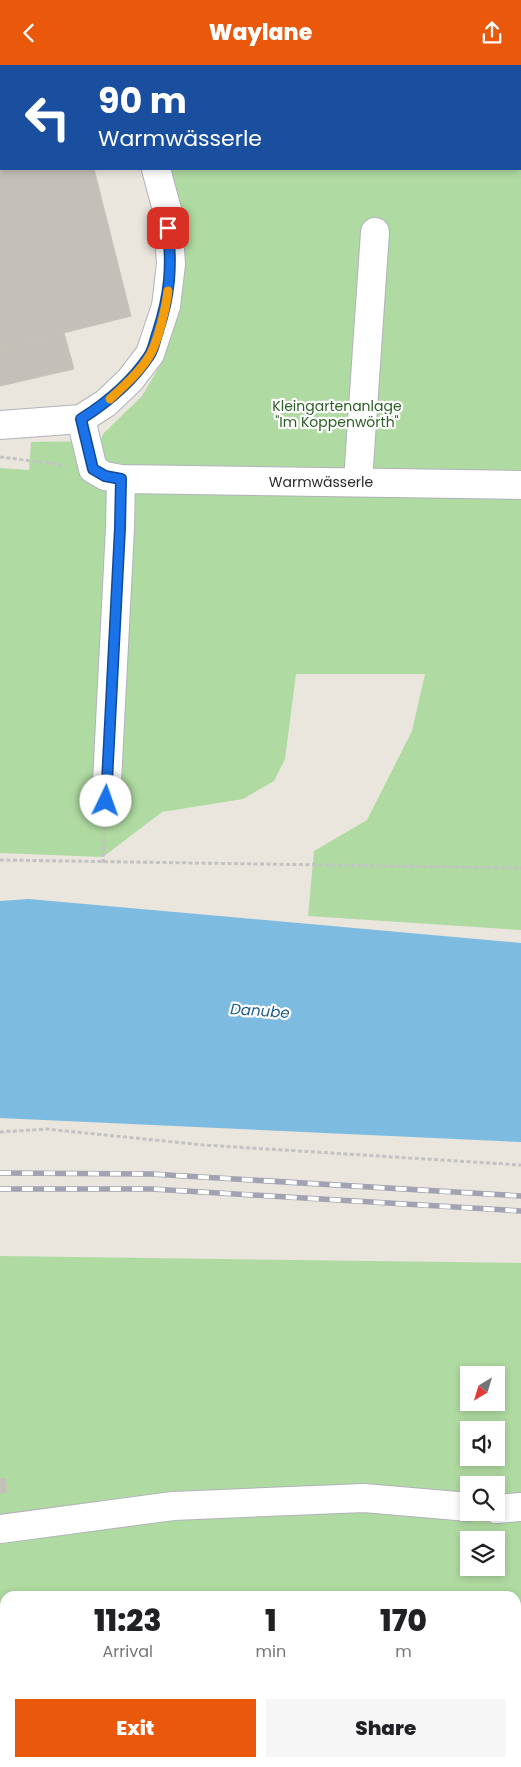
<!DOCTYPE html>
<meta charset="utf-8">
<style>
:root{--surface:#fff;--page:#f6f6f6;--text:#202124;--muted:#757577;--accent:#ea580c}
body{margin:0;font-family:Poppins,sans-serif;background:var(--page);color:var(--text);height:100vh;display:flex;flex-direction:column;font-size:19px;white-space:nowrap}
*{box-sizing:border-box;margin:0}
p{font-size:16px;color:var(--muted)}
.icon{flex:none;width:28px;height:28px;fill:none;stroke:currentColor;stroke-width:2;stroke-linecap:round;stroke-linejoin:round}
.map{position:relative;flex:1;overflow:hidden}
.side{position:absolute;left:0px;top:1526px;width:521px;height:176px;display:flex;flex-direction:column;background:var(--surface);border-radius:15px 15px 0 0;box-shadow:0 2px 8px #0003}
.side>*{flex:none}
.guide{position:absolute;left:0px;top:0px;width:521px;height:105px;box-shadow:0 2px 8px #0003;background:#1a4fa0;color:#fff;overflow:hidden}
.needle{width:32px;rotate:218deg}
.controls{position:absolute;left:460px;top:1301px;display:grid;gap:10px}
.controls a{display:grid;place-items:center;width:45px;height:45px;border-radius:0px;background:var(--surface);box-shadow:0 2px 8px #0003;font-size:25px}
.pin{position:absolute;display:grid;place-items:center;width:42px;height:42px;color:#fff;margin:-21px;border-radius:10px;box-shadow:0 2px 8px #0006}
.me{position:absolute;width:55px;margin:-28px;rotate:3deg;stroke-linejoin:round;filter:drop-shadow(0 0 4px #0008)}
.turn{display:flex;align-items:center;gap:18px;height:105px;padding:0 15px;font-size:22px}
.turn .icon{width:65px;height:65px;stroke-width:2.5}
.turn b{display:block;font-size:35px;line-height:42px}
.eta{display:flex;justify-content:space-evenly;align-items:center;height:85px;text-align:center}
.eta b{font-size:30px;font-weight:800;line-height:35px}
.action{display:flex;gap:10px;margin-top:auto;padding:10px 15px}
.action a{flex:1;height:58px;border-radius:0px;background:var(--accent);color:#fff;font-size:20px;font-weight:800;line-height:58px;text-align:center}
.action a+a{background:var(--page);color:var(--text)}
header{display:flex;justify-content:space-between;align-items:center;height:65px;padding:0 15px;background:var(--accent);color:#fff;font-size:22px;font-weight:800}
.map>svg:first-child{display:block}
</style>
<header><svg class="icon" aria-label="back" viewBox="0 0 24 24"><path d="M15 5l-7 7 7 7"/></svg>Waylane<svg class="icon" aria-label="share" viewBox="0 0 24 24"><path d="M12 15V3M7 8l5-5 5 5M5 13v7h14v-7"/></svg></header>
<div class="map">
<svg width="521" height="1702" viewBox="0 0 521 1702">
<rect width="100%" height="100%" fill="#eae6de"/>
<!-- green -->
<g fill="#afdaa1" fill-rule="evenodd">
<path d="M113 0H521V865L308 851 314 786 367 755 412 666 425 609H296L285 694 274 716 243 734 162 747 103 792 0 788V403L29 405 31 377 100 376 103 369 142 331 162 297 180 245 181 147 169 104H520V1Z"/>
<path d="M0 1191 521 1198V1563L516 1564V1531H5V1588L0 1587ZM469 1310H496V1338H469ZM469 1365H496V1392H469ZM469 1420H496V1448H469ZM469 1475H496V1502H469Z"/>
</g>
<!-- water -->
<path fill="#7dbce0" d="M29 834 521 878V1077L0 1053V836Z"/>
<!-- building -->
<g fill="#c3c0b9" stroke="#c5c2b8">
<path d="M8 0H68V1H3Z"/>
<path d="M0 2 1 104H94L131 251 0 284Z"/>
<path d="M64 268 74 304 0 321V284Z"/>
<path d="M5 1413 7 1427 0 1428V1414Z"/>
<path d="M7 1698H67L66 1702H7Z"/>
<path d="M100 1698H123L147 1701 100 1702Z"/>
</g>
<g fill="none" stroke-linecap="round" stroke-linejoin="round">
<!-- minor casing -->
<g stroke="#b1b2bc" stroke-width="30">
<g id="minor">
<path d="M99 0 100 1"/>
<path d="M81 354 93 404 105 411 121 414 521 420"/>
<path d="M0 360 81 354 106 338 130 315 150 289 166 241 171 199 167 145 156 104"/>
<path d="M358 416 375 167"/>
<path d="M106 736 120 463 121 414"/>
<path d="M496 1444 521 1442"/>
<path d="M0 1464 173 1441 364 1433 469 1442"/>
</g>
</g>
<!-- path -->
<g stroke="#c3c3c3" stroke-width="3" stroke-dasharray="4 2.5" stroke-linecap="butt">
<path d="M0 392 65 400"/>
<path d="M0 795 521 803"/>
<path d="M103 798 105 761"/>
<path d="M0 1067 46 1064 204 1080 521 1100"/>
<path d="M0 1616 5 1617"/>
<path d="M516 1664 521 1662"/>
<path d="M502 1702 503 1698"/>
</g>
<!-- minor -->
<use href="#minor" stroke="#fff" stroke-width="28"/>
<!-- rail casing -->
<g stroke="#a1a2b2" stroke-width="5.5">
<g id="rail">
<path d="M0 1108 151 1109 521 1131"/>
<path d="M0 1124H152L521 1146"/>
</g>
</g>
<!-- rail -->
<use href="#rail" stroke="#fff" stroke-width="4" stroke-dasharray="11" stroke-linecap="butt"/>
</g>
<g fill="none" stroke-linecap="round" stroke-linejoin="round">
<!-- route casing -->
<g stroke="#114b97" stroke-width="12">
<path id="route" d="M106 736 120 463 121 414 105 411 93 404 81 354C108 337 131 318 149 291 154 284 155 274 158 266 170 229 172 202 168 163"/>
</g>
<!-- route -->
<use href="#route" stroke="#1a73e8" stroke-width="9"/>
<!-- slow -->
<path stroke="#f59e0b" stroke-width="9" d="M110 334C124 321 140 307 150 290 158 276 166 243 168 226"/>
</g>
<g text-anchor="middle" stroke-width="4.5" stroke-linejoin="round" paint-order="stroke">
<!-- park labels -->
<g font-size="14" fill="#295e23" stroke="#fff">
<text x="337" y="346">Kleingartenanlage<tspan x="337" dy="16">"Im Koppenwörth"</tspan></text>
</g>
<!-- street labels -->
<g font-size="14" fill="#2a2a2a" stroke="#fff">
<text x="321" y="422">Warmwässerle</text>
</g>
<!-- water labels -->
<g font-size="15" font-style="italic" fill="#1d5b8b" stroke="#fff">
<text transform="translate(260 946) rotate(4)" y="5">Danube</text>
</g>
</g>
</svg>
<div class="controls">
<a><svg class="needle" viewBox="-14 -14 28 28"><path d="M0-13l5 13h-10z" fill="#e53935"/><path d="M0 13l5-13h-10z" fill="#757577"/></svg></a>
<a><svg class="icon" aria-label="sound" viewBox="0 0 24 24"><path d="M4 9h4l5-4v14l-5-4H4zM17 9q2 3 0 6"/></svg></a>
<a><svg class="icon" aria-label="search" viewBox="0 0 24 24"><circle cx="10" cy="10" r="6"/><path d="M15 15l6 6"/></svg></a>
<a><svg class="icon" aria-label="layers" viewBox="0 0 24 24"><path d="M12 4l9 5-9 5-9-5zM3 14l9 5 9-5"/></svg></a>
</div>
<div class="pin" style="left:168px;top:163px;background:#d93025"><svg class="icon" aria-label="arrive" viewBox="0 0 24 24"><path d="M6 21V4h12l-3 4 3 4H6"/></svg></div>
<svg class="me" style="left:106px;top:736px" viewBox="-20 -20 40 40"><circle r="19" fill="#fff"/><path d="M0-13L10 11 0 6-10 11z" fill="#1a73e8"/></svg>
<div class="guide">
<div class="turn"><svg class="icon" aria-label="left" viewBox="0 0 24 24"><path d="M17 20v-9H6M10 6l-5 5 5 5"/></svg><div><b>90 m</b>Warmwässerle</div></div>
</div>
<section class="side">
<div class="eta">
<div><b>11:23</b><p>Arrival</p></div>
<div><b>1</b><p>min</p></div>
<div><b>170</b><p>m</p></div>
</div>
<div class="action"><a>Exit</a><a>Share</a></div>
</section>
</div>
